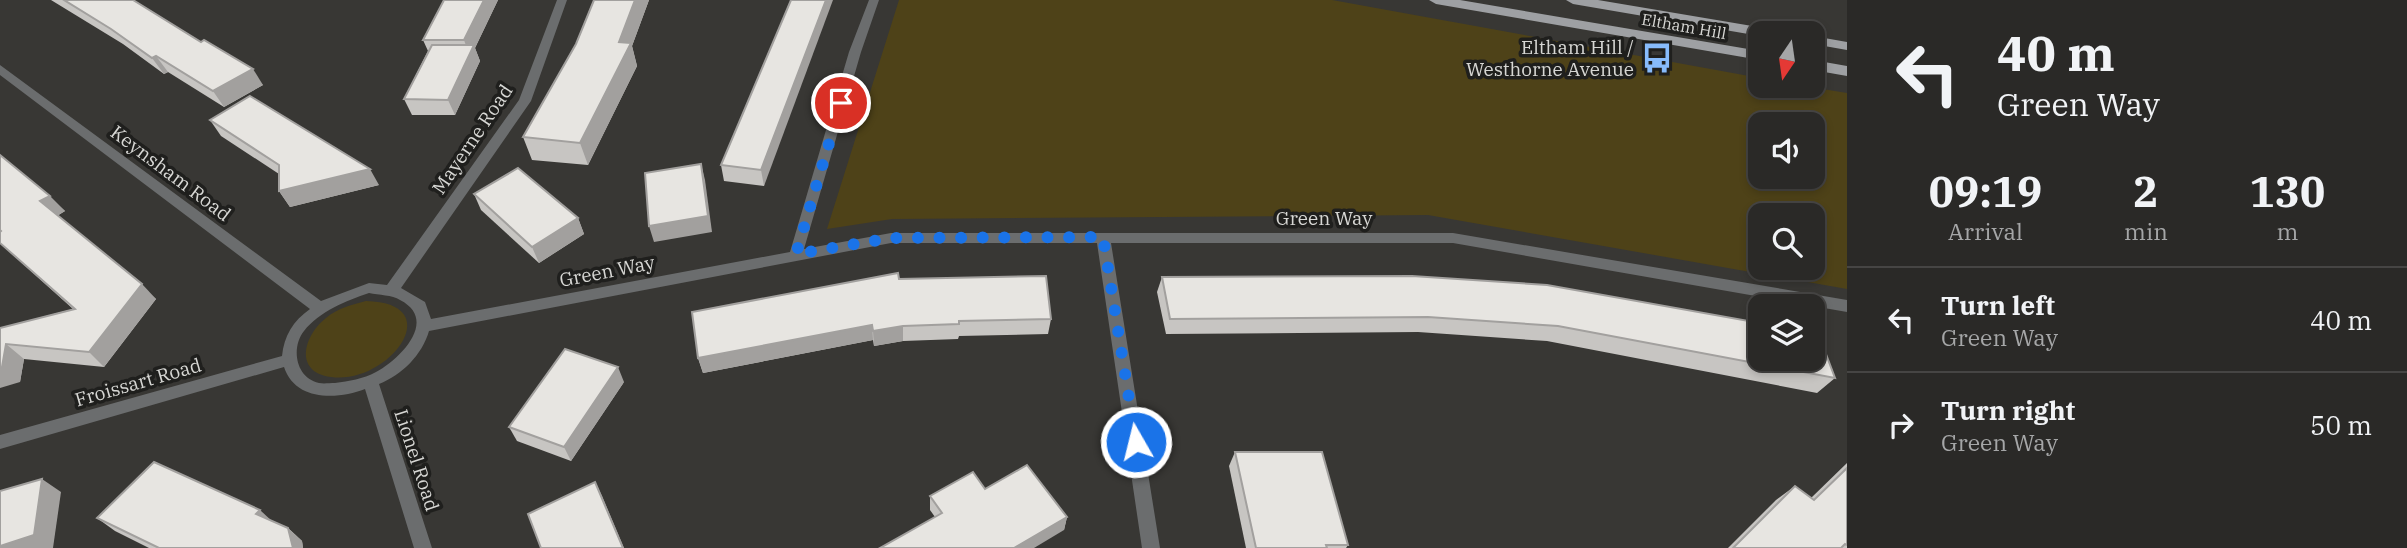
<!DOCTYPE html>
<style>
:root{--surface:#2a2927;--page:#363533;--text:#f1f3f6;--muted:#a5a6a7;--line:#464544}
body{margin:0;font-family:"IBM Plex Serif",serif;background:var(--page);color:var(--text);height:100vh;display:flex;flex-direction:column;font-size:26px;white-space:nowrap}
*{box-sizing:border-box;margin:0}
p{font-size:23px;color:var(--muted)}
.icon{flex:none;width:38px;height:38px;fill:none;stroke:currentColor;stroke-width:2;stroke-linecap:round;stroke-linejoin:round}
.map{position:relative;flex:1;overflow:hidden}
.details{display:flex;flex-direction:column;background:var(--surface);width:560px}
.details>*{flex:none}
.guide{background:#2a2927;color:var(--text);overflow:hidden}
.needle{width:46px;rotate:193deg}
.tools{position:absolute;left:1748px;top:21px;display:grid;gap:14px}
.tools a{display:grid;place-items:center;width:77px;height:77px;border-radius:14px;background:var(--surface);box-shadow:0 4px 10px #0003,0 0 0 2px var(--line);font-size:35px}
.pin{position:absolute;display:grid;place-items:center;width:60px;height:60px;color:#fff;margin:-30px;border:4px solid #fff;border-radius:50%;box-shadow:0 2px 7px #0007}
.me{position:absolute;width:77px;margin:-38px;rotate:352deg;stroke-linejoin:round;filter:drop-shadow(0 0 5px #0008)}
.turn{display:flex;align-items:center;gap:24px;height:147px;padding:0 35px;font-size:32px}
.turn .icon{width:91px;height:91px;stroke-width:2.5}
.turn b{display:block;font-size:49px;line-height:60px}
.eta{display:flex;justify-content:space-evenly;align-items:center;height:119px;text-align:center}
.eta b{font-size:42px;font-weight:700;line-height:49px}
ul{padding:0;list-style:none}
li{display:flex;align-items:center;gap:21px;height:105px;padding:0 35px;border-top:2px solid var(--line)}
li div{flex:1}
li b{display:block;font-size:26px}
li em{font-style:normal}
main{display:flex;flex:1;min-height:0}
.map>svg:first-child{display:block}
</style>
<main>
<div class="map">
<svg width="1847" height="548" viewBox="0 0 1847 548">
<rect width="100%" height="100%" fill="#383734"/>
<!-- green -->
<g fill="#4e4218" fill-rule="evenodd">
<path d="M899 0H1332L1760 78V86H1804L1847 93V289L1428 215 892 219 827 229ZM1760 124H1813V177H1760ZM1760 215H1813V268H1760Z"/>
<path d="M366 301C450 303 389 385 331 377 293 372 304 335 326 318 338 308 351 305 366 301Z"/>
</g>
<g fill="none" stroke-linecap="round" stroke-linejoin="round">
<!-- street -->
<path fill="#6b6d6e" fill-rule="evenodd" d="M557 0H567L531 101 401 288 425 302 431 319 790 252 849 52 869 0H879L861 52 804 249 891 233H1453L1847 300V312L1453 243H1111L1160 548H1142L1097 243H891L429 331C422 355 402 375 379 384L432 548H414L365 389C337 400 295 401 284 367L0 449V435L282 356C284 336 293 321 310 309L0 75V65L321 301 369 283 387 285 519 100ZM369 293C379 295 392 295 400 300 439 320 400 359 376 372 363 379 349 381 335 383 329 383 324 384 319 383 295 378 291 347 304 331 320 311 346 301 369 293Z"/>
<!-- primary -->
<g fill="#9ea0a3" fill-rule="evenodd">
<path d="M1429 0H1460L1760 51V60L1436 4Z"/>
<path d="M1566 0H1598L1770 29 1777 33H1760V36L1573 4Z"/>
<path d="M1813 36 1847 42V50L1813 44Z"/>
<path d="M1813 60 1847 66V76L1813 70Z"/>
</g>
</g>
<!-- wall -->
<g fill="#c7c5c2">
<path d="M51 0H133L263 85 224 107 168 72 164 74 123 44Z"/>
<path d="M444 0H498L475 48 480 61 455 115H412L404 99 428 51 423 40Z"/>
<path d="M594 0H649L632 46 637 66 588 165 532 160 523 137 576 44Z"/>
<path d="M791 0 764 186 724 181 721 165Z"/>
<path d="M210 120 379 185 290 207 279 191V174L221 136Z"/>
<path d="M0 155 65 211 57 216 156 299 104 367 24 359 20 382 0 328 73 309 0 243Z"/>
<path d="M474 194 578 218 584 234 539 263 481 210Z"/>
<path d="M1412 276 1835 378 1817 393 1547 341 1418 332 1166 334 1157 292 1162 277Z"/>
<path d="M899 279 1051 319 1048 334 959 336 958 339 903 341 874 346 873 340 703 373 698 358Z"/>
<path d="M624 382 571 461 517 441 509 427Z"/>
<path d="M1235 452 1348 545 1346 548H1246L1229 466Z"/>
<path d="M1847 463V548H1728L1776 500 1795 486 1811 498Z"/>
<path d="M985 489 1067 517 1064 530 935 517 930 510V496Z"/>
<path d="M97 518 272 522 288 528 302 541 303 548H149L115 531Z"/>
</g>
<!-- shaded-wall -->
<g fill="#a2a09e">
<path d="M484 0H498L475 48 480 61 455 115 448 100 469 54 464 40Z"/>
<path d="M635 0H649L632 46 637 66 588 165 580 143Z"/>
<path d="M826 0H833L764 186 761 170Z"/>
<path d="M156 56 168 72 164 74 152 58Z"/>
<path d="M253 69 263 85 224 107 213 91Z"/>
<path d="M701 164 705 180 712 232 654 242 649 226Z"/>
<path d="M370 169 379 185 290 207 279 191Z"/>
<path d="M50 196 65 211 55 217 40 201Z"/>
<path d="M578 218 584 234 539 263 532 247Z"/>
<path d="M142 284 156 299 104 367 89 352Z"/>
<path d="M872 325 873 340 703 373 698 358Z"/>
<path d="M903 326V341L874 346 873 331Z"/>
<path d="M6 344 24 359 20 382 0 388V368Z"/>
<path d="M618 367 624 382 571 461 564 447Z"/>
<path d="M42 479 61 492 53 548H0V546Z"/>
<path d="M595 482 602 496 624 548H623Z"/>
<path d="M260 510 274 523 256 514Z"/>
<path d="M1067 517 1064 530 1034 548H1014Z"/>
<path d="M288 528 302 541 303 548H293Z"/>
</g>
<!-- building -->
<g fill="#e7e5e1" stroke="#a2a09e" stroke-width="2">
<path d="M64 0H133L201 42 204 40 253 69 213 91 156 56 152 58 111 29Z"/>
<path d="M444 0H484L464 40H423Z"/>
<path d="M594 0H635L619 42 631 43 580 143 523 137 576 44Z"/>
<path d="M791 0H826L761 170 721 165Z"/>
<path d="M432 45H474L448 100 404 99Z"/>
<path d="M250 96 370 169 279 191V165L210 120Z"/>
<path d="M0 155 50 196 40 201 142 284 89 352 6 344 2 367 0 368V328L75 309 0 243V232L1 231 0 230Z"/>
<path d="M701 164 708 216 649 226 645 173Z"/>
<path d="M518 168 578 218 532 247 474 194Z"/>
<path d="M898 273 899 279 1046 276 1051 319 959 321V324L903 326 873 331 872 325 698 358 692 312Z"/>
<path d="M1412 276 1547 285 1760 323V359H1813V332L1818 333 1835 378 1558 326 1428 317 1170 319 1162 277Z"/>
<path d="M565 349 618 367 564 447 509 427Z"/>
<path d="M1235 452H1322L1348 545H1326L1327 548H1256Z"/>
<path d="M154 462 260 510 256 514 288 528 293 548H159L97 518Z"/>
<path d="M1027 465 1067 517 1014 548H880L942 513 930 496 973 472 985 489Z"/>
<path d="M1847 468V545L1845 544 1841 548H1733L1795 486 1814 500Z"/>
<path d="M42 479 34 535 0 546V491Z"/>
<path d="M595 482 623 548H541L528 514Z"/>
</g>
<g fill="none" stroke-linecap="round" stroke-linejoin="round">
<!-- route -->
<path stroke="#1a73e8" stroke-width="12" stroke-dasharray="0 21.6" d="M841 103 796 254 891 238 1103 237 1136 442"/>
</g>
<!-- icons -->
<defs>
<g id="bus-bare" transform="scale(2.415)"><path d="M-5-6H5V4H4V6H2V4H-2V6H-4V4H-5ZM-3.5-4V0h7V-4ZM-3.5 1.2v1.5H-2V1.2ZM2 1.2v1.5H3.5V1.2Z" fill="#87bbfb" stroke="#1f1f1d" stroke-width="2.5" paint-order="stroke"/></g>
</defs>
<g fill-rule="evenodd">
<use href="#bus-bare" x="1657" y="58"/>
</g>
<g text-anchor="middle" stroke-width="7" stroke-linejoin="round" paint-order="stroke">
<!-- far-street labels -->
<g font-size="16" fill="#d7d7d4" stroke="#1f1f1d">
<text transform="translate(1684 26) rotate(10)" y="6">Eltham Hill</text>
</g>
<!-- poi labels -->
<g font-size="19" fill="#d7d7d4" stroke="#1f1f1d" text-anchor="end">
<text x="1634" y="54">Eltham Hill /<tspan x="1634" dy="22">Westhorne Avenue</tspan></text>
</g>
<!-- street labels -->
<g font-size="19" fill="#d7d7d4" stroke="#1f1f1d">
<text transform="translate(472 139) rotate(-56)" y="7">Mayerne Road</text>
<text transform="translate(171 173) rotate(37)" y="7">Keynsham Road</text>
<text x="1324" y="225">Green Way</text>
<text transform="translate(607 271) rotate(-11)" y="7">Green Way</text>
<text transform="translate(138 382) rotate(-16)" y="7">Froissart Road</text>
<text transform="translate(417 460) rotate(72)" y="7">Lionel Road</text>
</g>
</g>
</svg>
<div class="tools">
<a><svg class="needle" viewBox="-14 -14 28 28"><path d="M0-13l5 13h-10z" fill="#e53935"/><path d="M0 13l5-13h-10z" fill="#a5a6a7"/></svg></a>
<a><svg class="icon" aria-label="sound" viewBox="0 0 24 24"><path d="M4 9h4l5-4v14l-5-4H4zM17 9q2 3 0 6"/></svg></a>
<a><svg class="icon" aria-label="search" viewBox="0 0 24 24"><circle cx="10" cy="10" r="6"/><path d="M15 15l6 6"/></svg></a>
<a><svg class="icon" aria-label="layers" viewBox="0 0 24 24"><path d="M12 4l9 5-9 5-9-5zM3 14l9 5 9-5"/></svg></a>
</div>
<div class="pin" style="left:841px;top:103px;background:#d93025"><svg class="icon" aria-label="arrive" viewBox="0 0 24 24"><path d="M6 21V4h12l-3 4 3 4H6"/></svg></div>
<svg class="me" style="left:1136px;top:442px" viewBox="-20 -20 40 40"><circle r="17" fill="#1a73e8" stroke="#fff" stroke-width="3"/><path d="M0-11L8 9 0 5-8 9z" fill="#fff"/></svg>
</div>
<section class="details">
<div class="guide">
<div class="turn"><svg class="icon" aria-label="left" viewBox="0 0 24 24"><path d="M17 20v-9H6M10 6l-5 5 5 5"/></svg><div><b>40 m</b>Green Way</div></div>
</div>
<div class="eta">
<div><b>09:19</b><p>Arrival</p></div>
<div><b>2</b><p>min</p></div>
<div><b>130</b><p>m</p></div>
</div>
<ul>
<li><svg class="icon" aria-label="left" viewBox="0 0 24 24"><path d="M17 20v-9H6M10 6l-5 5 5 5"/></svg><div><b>Turn left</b><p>Green Way</p></div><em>40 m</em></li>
<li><svg class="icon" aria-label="right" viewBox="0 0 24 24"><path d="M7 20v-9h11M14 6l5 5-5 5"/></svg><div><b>Turn right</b><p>Green Way</p></div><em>50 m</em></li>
</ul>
</section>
</main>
